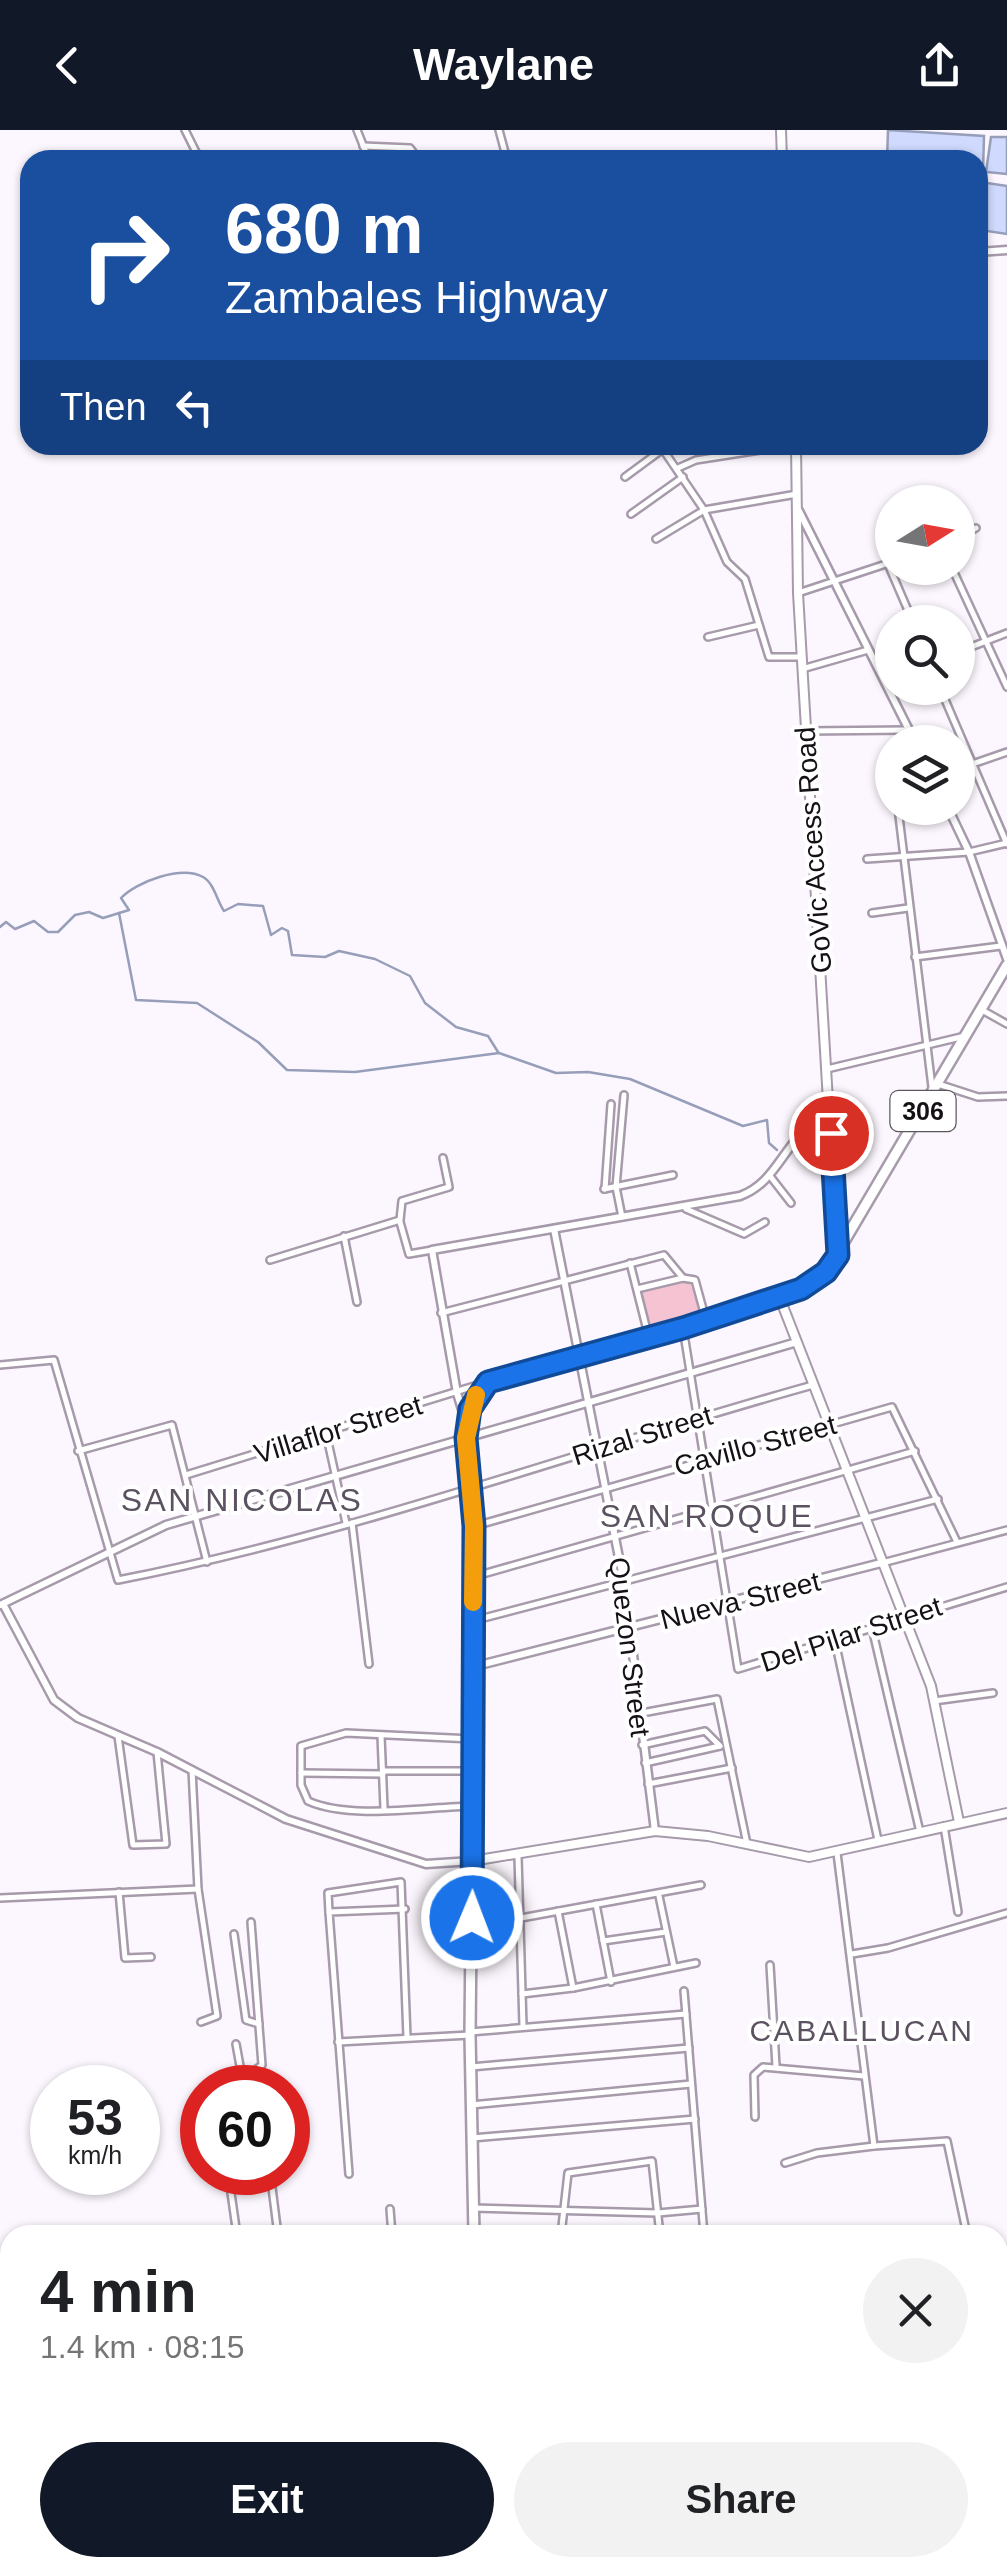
<!DOCTYPE html>
<meta charset="utf-8">
<style>
:root{--surface:#fff;--page:#f2f2f2;--text:#202124;--muted:#757577;--accent:#111827}
body{margin:0;font-family:Arial,sans-serif;background:var(--page);color:var(--text);height:100vh;display:flex;flex-direction:column;font-size:38px;white-space:nowrap}
*{box-sizing:border-box;margin:0}
p{font-size:32px;color:var(--muted)}
.icon{flex:none;width:55px;height:55px;fill:none;stroke:currentColor;stroke-width:2;stroke-linecap:round;stroke-linejoin:round}
.map{position:relative;flex:1;overflow:hidden}
.side{position:absolute;left:0px;top:2095px;width:1008px;height:352px;display:flex;flex-direction:column;background:var(--surface);border-radius:30px 30px 0 0;box-shadow:0 2px 8px #0004}
.side>*{flex:none}
.guide{position:absolute;left:20px;top:20px;width:968px;height:305px;border-radius:30px;box-shadow:0 2px 8px #0004;background:#1a4fa0;color:#fff;overflow:hidden}
.needle{width:65px;rotate:79deg}
.buttons{position:absolute;left:875px;top:355px;display:grid;gap:20px}
.buttons a{display:grid;place-items:center;width:100px;height:100px;border-radius:50%;background:var(--surface);box-shadow:0 2px 8px #0004;font-size:50px}
.speed{position:absolute;left:30px;top:1935px;display:flex;gap:20px;font-size:50px;font-weight:700;text-align:center}
.speed>*{display:grid;place-content:center;width:130px;height:130px;border-radius:50%;background:var(--surface);box-shadow:0 2px 8px #0004;line-height:1}
.speed small{font-size:25px;font-weight:400}
.speed .limit{border:15px solid #d22;background:#fff;color:#111}
.pin{position:absolute;display:grid;place-items:center;width:85px;height:85px;color:#fff;margin:-42px;border:5px solid #fff;border-radius:50%;box-shadow:0 2px 10px #0007}
.me{position:absolute;width:110px;margin:-55px;rotate:1deg;stroke-linejoin:round;filter:drop-shadow(0 0 8px #0008)}
.turn{display:flex;align-items:center;gap:35px;height:210px;padding:0 40px;font-size:45px}
.turn .icon{width:130px;height:130px;stroke-width:2.5}
.turn b{display:block;font-size:70px;line-height:85px}
.then{display:flex;align-items:center;height:95px;padding:0 40px;background:#0003;gap:20px;font-size:38px}
.round{display:grid;place-items:center;flex:none;width:105px;height:105px;border-radius:52px;background:var(--page)}
.summary{display:flex;align-items:center;justify-content:space-between;height:170px;padding:0 40px}
h1{font-size:60px;font-weight:800;line-height:75px}
.button{display:flex;gap:20px;margin-top:auto;padding:20px 40px}
.button a{flex:1;height:115px;border-radius:60px;background:var(--accent);color:#fff;font-size:40px;font-weight:800;line-height:115px;text-align:center}
.button a+a{background:var(--page);color:var(--text)}
header{display:flex;justify-content:space-between;align-items:center;height:130px;padding:0 40px;background:var(--accent);color:#fff;font-size:45px;font-weight:800}
.map>svg:first-child{display:block}
</style>
<header><svg class="icon" aria-label="back" viewBox="0 0 24 24"><path d="M15 5l-7 7 7 7"/></svg>Waylane<svg class="icon" aria-label="share" viewBox="0 0 24 24"><path d="M12 15V3M7 8l5-5 5 5M5 13v7h14v-7"/></svg></header>
<div class="map">
<svg width="1007" height="2446" viewBox="0 0 1007 2446">
<rect width="100%" height="100%" fill="#fcf7fe"/>
<!-- green -->
<path fill="#f5c3d1" d="M683 1150 691 1155 701 1186 649 1202 639 1163Z"/>
<!-- water -->
<g fill="#cfdafe" stroke="#979eb9" stroke-width="2.5">
<path d="M888 0 984 6 983 41 978 40V30H887Z"/>
<path d="M991 7H1007V44L986 42Z"/>
<path d="M987 53 1007 56V104L987 101Z"/>
</g>
<g fill="none" stroke-linecap="round" stroke-linejoin="round">
<!-- stream -->
<g stroke="#979eb9" stroke-width="2.5">
<path d="M119 783 136 870 197 873 258 912 287 940 355 942 499 923 556 943 588 942 630 949 743 996 767 990 769 1013 777 1020"/>
<path d="M0 797 6 792 15 799 34 791 48 802H58L75 785 89 782 103 788 129 780 121 768C136 752 181 735 203 747 214 753 217 771 224 781L238 774 263 776 271 805 282 798 288 801 292 825 325 827 339 821 375 829 410 846 425 873 456 897 488 906 498 922"/>
</g>
<!-- minor casing -->
<g stroke="#a69aab" stroke-width="10">
<g id="minor">
<path d="M185 0 200 30"/>
<path d="M357 0 369 30"/>
<path d="M499 0 507 30"/>
<path d="M363 16 410 18 419 30"/>
<path d="M660 315 704 380 727 432 745 449 769 527H802"/>
<path d="M610 316 611 315"/>
<path d="M678 338 696 330 792 315"/>
<path d="M625 347 663 319"/>
<path d="M631 384 683 347"/>
<path d="M958 408 976 398"/>
<path d="M656 409 704 380 797 364"/>
<path d="M888 434 913 492"/>
<path d="M952 438 1007 557"/>
<path d="M798 463 892 432"/>
<path d="M708 507 759 495"/>
<path d="M958 522 1007 503"/>
<path d="M802 539 868 520"/>
<path d="M940 558 1007 714"/>
<path d="M806 601 908 600"/>
<path d="M958 639 1007 622"/>
<path d="M898 678 932 957"/>
<path d="M867 729 969 722 1007 713"/>
<path d="M872 783 908 778"/>
<path d="M915 827 1001 816"/>
<path d="M982 880 1007 894"/>
<path d="M827 939 965 906"/>
<path d="M938 954 978 967 1007 966"/>
<path d="M770 1046 791 1073"/>
<path d="M604 1059 673 1045"/>
<path d="M605 1059 611 974"/>
<path d="M686 1079 744 1104 765 1092"/>
<path d="M622 1087 616 1057 624 965"/>
<path d="M400 1092 409 1124 432 1120"/>
<path d="M344 1106 357 1172"/>
<path d="M270 1130 400 1090 402 1071 449 1057 443 1028"/>
<path d="M630 1133 649 1208"/>
<path d="M637 1159 683 1148 695 1150 706 1190"/>
<path d="M441 1183 664 1125 683 1148"/>
<path d="M683 1198 738 1539 1007 1457"/>
<path d="M0 1235 54 1230 118 1450C354 1404 582 1319 813 1255"/>
<path d="M326 1303 346 1393"/>
<path d="M78 1321 172 1295 207 1432"/>
<path d="M186 1345 484 1253"/>
<path d="M352 1393 369 1534"/>
<path d="M475 1396 892 1277 957 1412"/>
<path d="M886 1432 1007 1400"/>
<path d="M476 1446 915 1321"/>
<path d="M476 1490 938 1369"/>
<path d="M872 1498 920 1702"/>
<path d="M835 1511 878 1710"/>
<path d="M934 1571 993 1563"/>
<path d="M642 1583 717 1569 747 1714"/>
<path d="M118 1606 133 1715 166 1714 157 1622"/>
<path d="M381 1606 384 1678"/>
<path d="M472 1609 346 1603 301 1616V1655L308 1671C350 1690 425 1677 472 1676"/>
<path d="M642 1615 705 1601 720 1616"/>
<path d="M645 1633 720 1616"/>
<path d="M383 1641H472"/>
<path d="M301 1643 383 1644"/>
<path d="M648 1654 732 1638"/>
<path d="M944 1696 958 1782"/>
<path d="M837 1723 874 2016 947 2011 967 2105"/>
<path d="M518 1727 523 1896"/>
<path d="M198 1759 217 1886 201 1892"/>
<path d="M119 1762 125 1828 151 1827"/>
<path d="M659 1766 674 1837"/>
<path d="M0 1768 198 1759 192 1640"/>
<path d="M596 1774 611 1852"/>
<path d="M558 1781 573 1858"/>
<path d="M329 1782 328 1763 401 1752 407 1907"/>
<path d="M472 1788H521L701 1755"/>
<path d="M234 1804 246 1890 259 1894"/>
<path d="M603 1811 666 1802"/>
<path d="M852 1824 888 1818 1007 1783"/>
<path d="M770 1835 776 1936"/>
<path d="M684 1861 704 2105"/>
<path d="M522 1864 573 1858 696 1833"/>
<path d="M470 1902 686 1884"/>
<path d="M338 1912 470 1905"/>
<path d="M236 1914 244 1958"/>
<path d="M471 1937 689 1918"/>
<path d="M242 1950 262 1935 251 1792"/>
<path d="M471 1975 691 1954"/>
<path d="M755 1987 754 1945 763 1937 864 1946"/>
<path d="M472 2008 695 1989"/>
<path d="M785 2033 817 2023 874 2016"/>
<path d="M228 2042 237 2105"/>
<path d="M270 2042 278 2105"/>
<path d="M349 2044 329 1782 405 1779"/>
<path d="M473 2078 658 2083 702 2079"/>
<path d="M390 2079 392 2105"/>
<path d="M153 2101 154 2105"/>
<path d="M561 2105 568 2043 652 2031 660 2105"/>
<path d="M998 2138 1001 2139"/>
<path d="M0 2234 10 2232"/>
<path d="M0 2330 10 2335"/>
<path d="M0 2355 10 2360"/>
<path d="M0 2379 10 2384"/>
<path d="M0 2403 10 2408"/>
<path d="M0 2425 10 2430"/>
<path d="M31 2438 60 2446"/>
<path d="M63 2438 80 2446"/>
<path d="M302 2438 312 2446"/>
<path d="M568 2438V2446"/>
<path d="M594 2438 595 2446"/>
<path d="M626 2438V2446"/>
<path d="M693 2438 702 2446"/>
<path d="M14 2446 16 2438"/>
<path d="M108 2446 111 2438"/>
<path d="M129 2446 132 2438"/>
<path d="M151 2446 153 2438"/>
<path d="M173 2446 176 2438 198 2439"/>
<path d="M212 2446 280 2438"/>
<path d="M296 2446 298 2438"/>
<path d="M512 2446 556 2438"/>
</g>
</g>
<!-- tertiary casing -->
<g stroke="#a69aab" stroke-width="11">
<g id="tertiary">
<path d="M978 122 1007 120"/>
<path d="M799 381 915 612"/>
<path d="M948 678 969 722 1007 829"/>
<path d="M554 1099 624 1453 655 1701"/>
<path d="M466 1292 457 1263 432 1120 740 1066C770 1055 779 1028 800 1005L831 1003"/>
<path d="M3 1474 54 1570 78 1588 157 1622 286 1689 426 1734 472 1731"/>
<path d="M0 1475 166 1395 797 1212"/>
<path d="M472 1537 885 1432"/>
</g>
</g>
<!-- secondary casing -->
<g stroke="#a69aab" stroke-width="12">
<g id="secondary">
<path d="M781 0 782 30"/>
<path d="M796 315 798 463 837 1124"/>
<path d="M779 1166 931 1556 959 1692"/>
<path d="M472 1731 655 1701 708 1706 809 1727 1007 1683"/>
</g>
</g>
<!-- primary casing -->
<g stroke="#a69aab" stroke-width="14">
<g id="primary">
<path d="M474 2105 470 1905 475 1396 466 1308 469 1279 488 1252 683 1198 801 1159 826 1142 1007 835"/>
<path d="M475 2446 478 2438"/>
</g>
</g>
<!-- minor -->
<use href="#minor" stroke="#fff" stroke-width="5"/>
<!-- tertiary -->
<use href="#tertiary" stroke="#fff" stroke-width="6"/>
<!-- secondary -->
<use href="#secondary" stroke="#fff" stroke-width="8"/>
<!-- primary -->
<use href="#primary" stroke="#fff" stroke-width="9"/>
</g>
<g fill="none" stroke-linecap="round" stroke-linejoin="round">
<!-- route casing -->
<g stroke="#114b97" stroke-width="25">
<path id="route" d="M472 1788 474 1396 466 1308 470 1279 488 1252 683 1198 801 1159 826 1142 838 1125 831 1003"/>
</g>
<!-- route -->
<use href="#route" stroke="#1a73e8" stroke-width="18"/>
<!-- slow -->
<path stroke="#f59e0b" stroke-width="18" d="M473 1472 474 1396 466 1308 476 1265"/>
</g>
<g text-anchor="middle" stroke-width="8" stroke-linejoin="round" paint-order="stroke">
<!-- shield labels -->
<rect fill="#fff" stroke="#5b585d" stroke-width="2.5" x="890.5" y="961" width="65" height="40" rx="8"/>
<g font-size="25" font-weight="bold" fill="#151117">
<text x="923" y="990">306</text>
</g>
<!-- street labels -->
<g font-size="28" fill="#151117" stroke="#fff">
<text transform="translate(813 720) rotate(-94)" y="10">GoVic Access Road</text>
<text transform="translate(338 1299) rotate(-17)" y="10">Villaflor Street</text>
<text transform="translate(642 1305) rotate(-17)" y="10">Rizal Street</text>
<text transform="translate(755 1315) rotate(-15)" y="10">Cavillo Street</text>
<text transform="translate(740 1470) rotate(-14)" y="10">Nueva Street</text>
<text transform="translate(851 1504) rotate(-18)" y="10">Del Pilar Street</text>
<text transform="translate(630 1517) rotate(83)" y="10">Quezon Street</text>
</g>
<!-- neighbourhood labels -->
<g font-size="30" letter-spacing="2.5" fill="#5c5160" stroke="#fff">
<text x="862" y="1911">CABALLUCAN</text>
</g>
<!-- quarter labels -->
<g font-size="32" letter-spacing="2.5" fill="#5c5160" stroke="#fff">
<text x="242" y="1381">SAN NICOLAS</text>
<text x="707" y="1397">SAN ROQUE</text>
</g>
</g>
</svg>
<div class="buttons">
<a><svg class="needle" viewBox="-14 -14 28 28"><path d="M0-13l5 13h-10z" fill="#e53935"/><path d="M0 13l5-13h-10z" fill="#757577"/></svg></a>
<a><svg class="icon" aria-label="search" viewBox="0 0 24 24"><circle cx="10" cy="10" r="6"/><path d="M15 15l6 6"/></svg></a>
<a><svg class="icon" aria-label="layers" viewBox="0 0 24 24"><path d="M12 4l9 5-9 5-9-5zM3 14l9 5 9-5"/></svg></a>
</div>
<div class="speed"><div>53<small>km/h</small></div><div class="limit">60</div></div>
<div class="pin" style="left:831px;top:1003px;background:#d93025"><svg class="icon" aria-label="arrive" viewBox="0 0 24 24"><path d="M6 21V4h12l-3 4 3 4H6"/></svg></div>
<svg class="me" style="left:472px;top:1788px" viewBox="-20 -20 40 40"><circle r="17" fill="#1a73e8" stroke="#fff" stroke-width="3"/><path d="M0-11L8 9 0 5-8 9z" fill="#fff"/></svg>
<div class="guide">
<div class="turn"><svg class="icon" aria-label="right" viewBox="0 0 24 24"><path d="M7 20v-9h11M14 6l5 5-5 5"/></svg><div><b>680 m</b>Zambales Highway</div></div>
<div class="then">Then<svg class="icon" aria-label="left" viewBox="0 0 24 24"><path d="M17 20v-9H6M10 6l-5 5 5 5"/></svg></div>
</div>
<section class="side">
<div class="summary"><div><h1>4 min</h1><p>1.4 km · 08:15</p></div><a class="round"><svg class="icon" aria-label="close" viewBox="0 0 24 24"><path d="M6 6l12 12M18 6L6 18"/></svg></a></div>
<div class="button"><a>Exit</a><a>Share</a></div>
</section>
</div>
